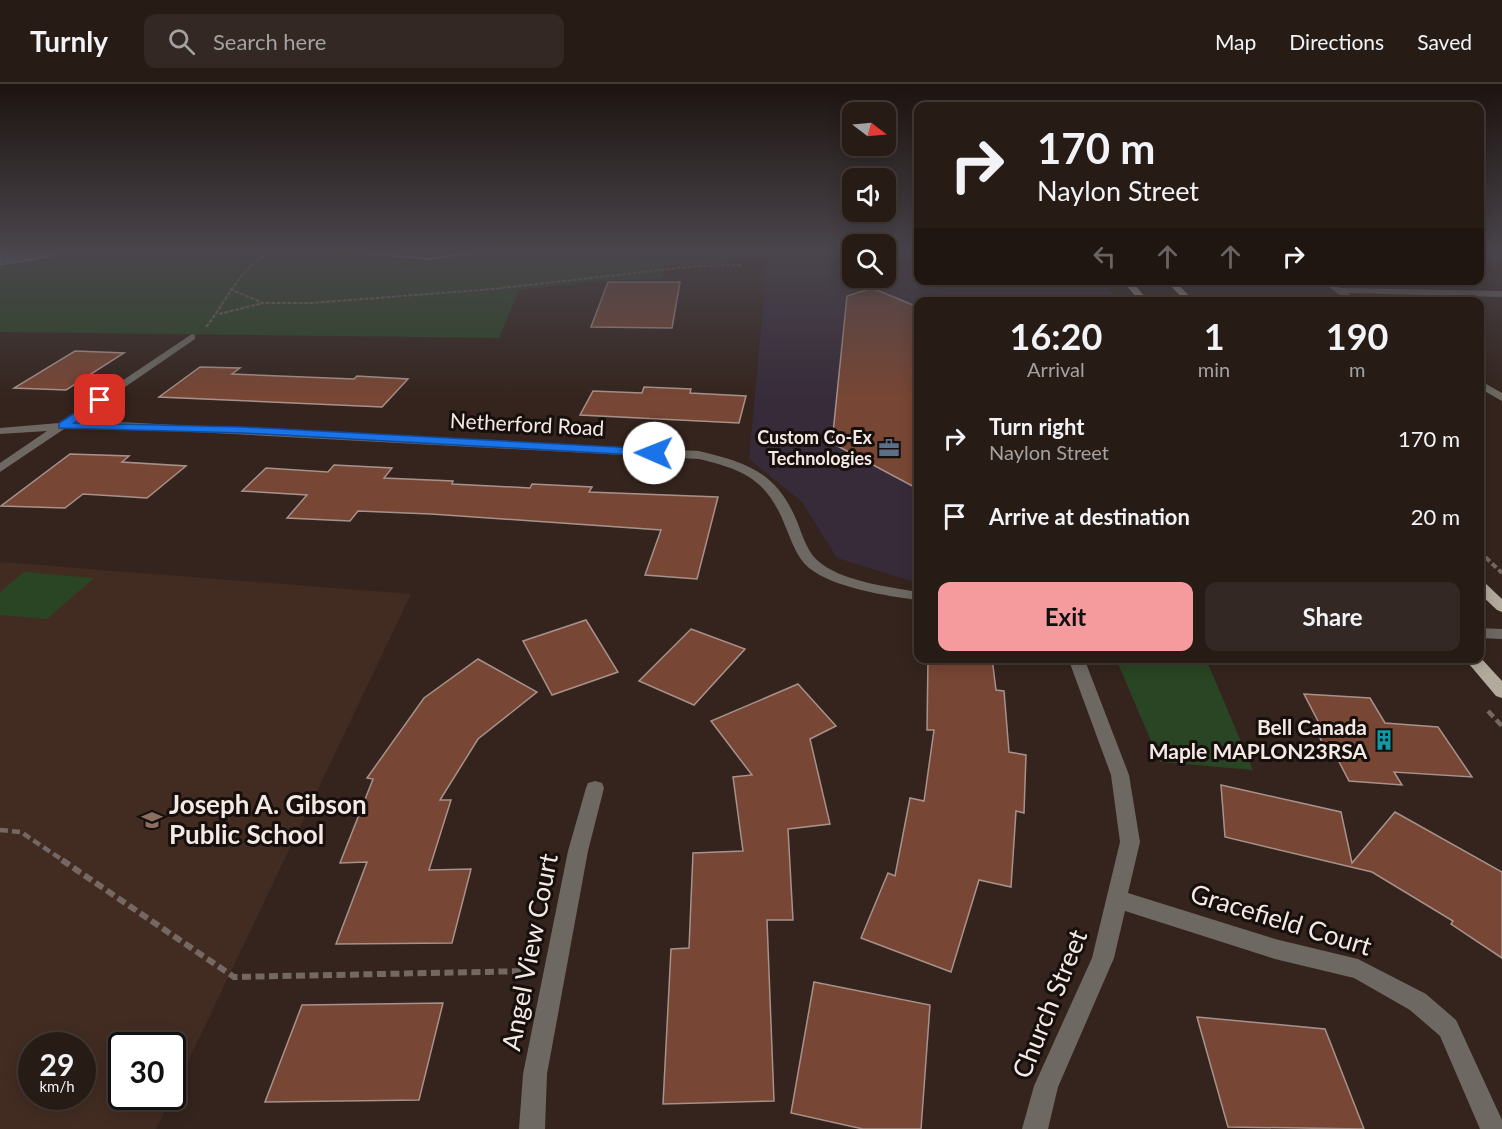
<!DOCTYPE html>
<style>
:root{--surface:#271b16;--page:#332823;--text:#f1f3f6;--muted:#a4a1a1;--line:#433935;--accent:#f59b9d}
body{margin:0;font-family:Lato,sans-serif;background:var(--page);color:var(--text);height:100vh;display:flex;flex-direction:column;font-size:22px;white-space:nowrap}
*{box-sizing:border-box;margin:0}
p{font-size:20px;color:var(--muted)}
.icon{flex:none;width:33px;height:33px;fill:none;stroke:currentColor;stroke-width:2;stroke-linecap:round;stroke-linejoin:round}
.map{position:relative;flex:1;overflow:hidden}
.details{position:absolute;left:914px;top:213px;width:570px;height:366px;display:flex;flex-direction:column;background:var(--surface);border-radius:12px;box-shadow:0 3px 15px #0003,0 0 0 2px var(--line)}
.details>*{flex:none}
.banner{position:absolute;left:914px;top:18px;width:570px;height:183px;border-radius:12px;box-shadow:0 3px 15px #0003,0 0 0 2px var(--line);background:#271b16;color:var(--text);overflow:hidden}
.needle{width:39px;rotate:106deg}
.buttons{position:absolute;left:842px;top:18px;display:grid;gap:12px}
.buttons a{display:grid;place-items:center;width:54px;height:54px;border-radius:12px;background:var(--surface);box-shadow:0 3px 15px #0003,0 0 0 2px var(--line);font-size:30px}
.speed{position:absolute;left:18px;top:948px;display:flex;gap:12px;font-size:30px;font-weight:700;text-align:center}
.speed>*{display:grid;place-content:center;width:78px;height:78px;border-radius:50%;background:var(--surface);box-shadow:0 3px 15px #0003,0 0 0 2px var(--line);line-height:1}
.speed small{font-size:15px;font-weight:400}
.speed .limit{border:3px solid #111;border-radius:9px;background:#fff;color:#111}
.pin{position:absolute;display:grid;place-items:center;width:51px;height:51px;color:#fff;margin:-26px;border-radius:12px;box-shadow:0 3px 9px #0006}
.me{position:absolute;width:66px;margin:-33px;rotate:271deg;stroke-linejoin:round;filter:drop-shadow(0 0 4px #0008)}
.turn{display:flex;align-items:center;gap:21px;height:126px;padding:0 24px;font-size:27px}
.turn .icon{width:78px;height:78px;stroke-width:2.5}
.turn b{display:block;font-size:42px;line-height:51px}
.lanes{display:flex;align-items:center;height:57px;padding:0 24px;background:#0003;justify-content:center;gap:30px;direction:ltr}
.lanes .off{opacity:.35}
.eta{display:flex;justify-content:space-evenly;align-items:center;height:102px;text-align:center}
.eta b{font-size:36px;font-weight:700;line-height:42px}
.primary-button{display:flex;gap:12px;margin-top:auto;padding:12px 24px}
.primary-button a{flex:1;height:69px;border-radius:12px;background:var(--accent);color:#111;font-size:24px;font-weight:700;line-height:69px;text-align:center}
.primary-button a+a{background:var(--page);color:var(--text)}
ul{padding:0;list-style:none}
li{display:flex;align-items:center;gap:18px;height:78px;padding:0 24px}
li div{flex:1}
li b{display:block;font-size:22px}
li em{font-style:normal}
header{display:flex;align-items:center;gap:36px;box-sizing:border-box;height:84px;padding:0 30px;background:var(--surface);border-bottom:2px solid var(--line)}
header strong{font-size:28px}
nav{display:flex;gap:33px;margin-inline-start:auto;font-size:21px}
.search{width:420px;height:54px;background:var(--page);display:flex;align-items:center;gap:15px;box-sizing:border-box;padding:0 21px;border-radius:12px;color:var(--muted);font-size:22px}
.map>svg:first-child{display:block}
</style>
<header>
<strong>Turnly</strong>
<div class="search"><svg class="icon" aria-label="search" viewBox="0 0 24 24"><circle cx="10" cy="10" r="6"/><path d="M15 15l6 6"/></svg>Search here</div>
<nav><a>Map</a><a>Directions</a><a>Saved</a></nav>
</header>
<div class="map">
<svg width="1502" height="1045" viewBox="0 0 1502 1045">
<rect width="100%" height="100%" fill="#34241d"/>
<!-- commercial -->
<path fill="#372b39" d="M768 168H852V194H885V168H895L898 182 918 183V196L1101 197 1119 217 918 218V497L908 496 837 474 802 418 749 375Z"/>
<!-- built -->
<path fill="#422c22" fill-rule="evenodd" d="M0 478 411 510 173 1009 172 962H122V1012L171 1013 156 1045H0ZM32 962H82V1012H32Z"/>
<!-- green -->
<g fill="#294523">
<path d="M0 168H741L734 169 721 180 665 182 662 195 604 197 519 206 499 254 0 248Z"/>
<path d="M24 488H25L94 494 47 535 0 531V508Z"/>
<path d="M1116 575H1206L1253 686 1160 678Z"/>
</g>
<!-- water -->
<path fill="#437998" stroke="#789baf" stroke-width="1.5" d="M0 168H56L48 173 0 181Z"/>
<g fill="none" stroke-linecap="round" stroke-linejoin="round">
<!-- stream -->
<path fill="#789baf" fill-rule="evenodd" d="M348 168H368L427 174 469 168H484L427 176Z"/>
</g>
<!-- building -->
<g fill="#784634" stroke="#a7928b" stroke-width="1.5">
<path d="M608 198H680L672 244 591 243Z"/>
<path d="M872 204 918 223V405L832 359 847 212Z"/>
<path d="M75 267 124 269 66 306 14 304Z"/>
<path d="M200 283 240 284 232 290 354 295 357 292 408 295 382 323 159 313Z"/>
<path d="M644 303 691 305 690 309 746 312 739 339 580 331 593 307 642 309Z"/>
<path d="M70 370 129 372 122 378 186 382 147 414 83 410 65 424 1 422Z"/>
<path d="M334 381 392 384 384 394 453 397 452 400 530 404 532 400 592 403 589 408 718 413 697 495 645 491 661 446 431 430 358 427 350 437 287 434 307 411 242 407 266 384 328 388Z"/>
<path d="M586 536 618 588 552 611 523 557Z"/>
<path d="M691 545 745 565 694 621 639 597Z"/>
<path d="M928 574H992L996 606 1004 607 1009 668 1026 671 1024 729 1016 727 1011 803 979 796 951 888 861 854 888 789 895 792 910 714 924 717 934 646H927Z"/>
<path d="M478 575 537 608 478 655 440 716H451L429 786 471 785 452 859 336 860 367 778 340 779 373 695 367 694 424 614Z"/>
<path d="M798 600 836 642 810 655 830 740 788 745 793 836H767L774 1017 663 1020 671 865 689 864 693 769 743 767 733 693 752 691 711 637Z"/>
<path d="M1304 610 1370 614 1385 639 1438 643 1472 693 1394 688 1402 701 1349 697 1335 670 1328 669 1313 641H1320Z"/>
<path d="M1221 701 1341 728 1352 779 1395 728 1502 788V874L1451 840 1453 837 1372 788 1225 753Z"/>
<path d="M814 898 930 921 921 1045H863L791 1029Z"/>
<path d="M443 919 419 1016 265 1018 302 921Z"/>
<path d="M1197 933 1325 945 1364 1045 1228 1043Z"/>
</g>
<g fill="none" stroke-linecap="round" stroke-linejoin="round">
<!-- path-far3 -->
<g stroke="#756761" stroke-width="2" stroke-dasharray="4 1.5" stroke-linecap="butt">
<path d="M230 205 263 219H311L493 205 697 182 742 181"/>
<path d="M219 230 263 219"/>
<path d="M206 243C229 214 236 188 270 168"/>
</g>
<!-- path-far2 -->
<path stroke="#756761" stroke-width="4" stroke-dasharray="6 3" stroke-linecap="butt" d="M1479 467 1502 489"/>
<!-- path-far1 -->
<g stroke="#756761" stroke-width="4.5" stroke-dasharray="8 4" stroke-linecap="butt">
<path d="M1442 574 1450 583"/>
<path d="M1488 627 1502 642"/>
<path d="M0 746 21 748 64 777"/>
</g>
<!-- path -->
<path stroke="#756761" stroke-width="6" stroke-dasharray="9 4.5" stroke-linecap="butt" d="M62 776 234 893 529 887"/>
<!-- minor -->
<g fill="#6d6962" fill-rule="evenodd">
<path d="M1320 196H1330L1340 204 1502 207V213L1348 209 1359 218H1349Z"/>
<path d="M192 250 195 251V255L74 338H118L699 367C747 379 775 387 796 435 802 449 806 466 817 476 839 497 889 503 918 508V516C887 512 834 504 809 484 797 474 792 458 786 444 768 397 746 386 699 375L118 344 64 345 0 388V379L47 347 0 350V344L59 339Z"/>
<path d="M1479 296 1502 309V317L1479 304Z"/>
<path d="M1479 544 1502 545V555L1479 554Z"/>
<path d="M1068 574H1084L1129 691 1140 758 1128 809 1275 855 1358 875 1426 910 1456 936 1502 1036V1045H1480L1440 952 1410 926 1354 894 1275 875 1125 827 1114 874 1058 1003 1048 1045H1022L1034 1002 1092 874 1120 758 1111 691Z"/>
<path d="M595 697 602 699 604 704 588 767 547 990 545 1045H519L523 990 568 767 586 704 588 699Z"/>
</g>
<!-- primary -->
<g fill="#b2aa9b" fill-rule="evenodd">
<path d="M1122 196H1131L1149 218H1140Z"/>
<path d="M1165 196H1174L1195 218H1186Z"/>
<path d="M1479 497 1484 498 1502 515V528L1497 526 1479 509Z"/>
<path d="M1479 572 1502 597V614L1496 612 1464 574H1479Z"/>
</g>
</g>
<!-- sky -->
<linearGradient id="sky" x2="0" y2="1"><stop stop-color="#1d1410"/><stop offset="0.53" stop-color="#4a454c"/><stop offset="1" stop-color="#4a454c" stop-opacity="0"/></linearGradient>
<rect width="1502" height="315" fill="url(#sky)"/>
<!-- route -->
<path fill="#1a73e8" stroke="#114b97" stroke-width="1.5" d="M100 313 104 316 103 318 74 339 243 343 654 365 659 369 654 372 243 349 59 344V339Z"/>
<!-- icons -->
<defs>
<g id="office-bare" transform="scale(1.62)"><path d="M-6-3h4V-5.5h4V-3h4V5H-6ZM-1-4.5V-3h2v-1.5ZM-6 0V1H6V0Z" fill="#5c6f8a" stroke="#160f0c" stroke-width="2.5" paint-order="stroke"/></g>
<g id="building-bare" transform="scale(1.62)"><path d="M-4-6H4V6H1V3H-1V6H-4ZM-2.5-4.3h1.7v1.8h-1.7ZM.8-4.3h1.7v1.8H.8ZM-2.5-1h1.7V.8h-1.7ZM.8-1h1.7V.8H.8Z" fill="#0f9aa8" stroke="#160f0c" stroke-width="2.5" paint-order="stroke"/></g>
<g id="school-bare" transform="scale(1.62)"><path d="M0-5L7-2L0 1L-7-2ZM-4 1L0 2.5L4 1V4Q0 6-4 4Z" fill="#8d6e63" stroke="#160f0c" stroke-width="2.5" paint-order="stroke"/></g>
</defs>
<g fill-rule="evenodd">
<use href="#office-bare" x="889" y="364"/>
<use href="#building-bare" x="1384" y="656"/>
<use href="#school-bare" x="152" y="736"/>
</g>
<g text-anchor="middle" stroke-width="6" stroke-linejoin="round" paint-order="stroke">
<!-- far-poi labels -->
<g font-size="18" font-weight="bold" fill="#f4e9e5" stroke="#160f0c" text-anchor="end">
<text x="872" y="360">Custom Co-Ex<tspan x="872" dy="21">Technologies</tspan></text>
</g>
<!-- street labels -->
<g font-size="21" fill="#f4e9e5" stroke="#160f0c">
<text transform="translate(527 341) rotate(3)" y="7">Netherford Road</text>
</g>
<!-- poi labels -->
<g font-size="21" font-weight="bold" fill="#f4e9e5" stroke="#160f0c" text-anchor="end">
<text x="1367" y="651">Bell Canada<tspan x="1367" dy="24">Maple MAPLON23RSA</tspan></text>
</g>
<!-- near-poi labels -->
<g font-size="26" font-weight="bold" fill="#f4e9e5" stroke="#160f0c" text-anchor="start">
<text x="169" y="730">Joseph A. Gibson<tspan x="169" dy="30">Public School</tspan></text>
</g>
<!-- near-street labels -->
<g font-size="26" fill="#f4e9e5" stroke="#160f0c">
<text transform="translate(1281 836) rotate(17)" y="9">Gracefield Court</text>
<text transform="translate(530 868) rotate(-79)" y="9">Angel View Court</text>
<text transform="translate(1050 920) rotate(-68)" y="9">Church Street</text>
</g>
</g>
</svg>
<div class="buttons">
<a><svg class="needle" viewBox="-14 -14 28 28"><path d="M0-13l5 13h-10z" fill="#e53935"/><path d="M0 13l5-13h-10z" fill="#a4a1a1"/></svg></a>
<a><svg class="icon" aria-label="sound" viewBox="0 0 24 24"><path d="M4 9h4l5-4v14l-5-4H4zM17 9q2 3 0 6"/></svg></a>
<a><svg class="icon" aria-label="search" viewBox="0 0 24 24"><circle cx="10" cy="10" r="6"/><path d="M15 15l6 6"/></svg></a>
</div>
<div class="speed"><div>29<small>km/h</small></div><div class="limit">30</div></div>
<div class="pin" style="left:100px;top:316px;background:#d93025"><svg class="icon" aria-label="arrive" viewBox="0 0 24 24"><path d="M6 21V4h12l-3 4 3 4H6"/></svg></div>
<svg class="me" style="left:654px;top:369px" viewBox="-20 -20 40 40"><circle r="19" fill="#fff"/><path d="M0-13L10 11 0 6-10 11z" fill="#1a73e8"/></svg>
<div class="banner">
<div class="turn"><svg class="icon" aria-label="right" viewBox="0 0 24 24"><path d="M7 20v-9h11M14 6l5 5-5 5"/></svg><div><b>170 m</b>Naylon Street</div></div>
<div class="lanes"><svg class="icon off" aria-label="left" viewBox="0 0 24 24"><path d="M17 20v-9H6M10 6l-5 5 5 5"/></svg><svg class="icon off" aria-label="ahead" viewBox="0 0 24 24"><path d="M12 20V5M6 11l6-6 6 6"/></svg><svg class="icon off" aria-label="ahead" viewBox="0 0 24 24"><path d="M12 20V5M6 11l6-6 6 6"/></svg><svg class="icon" aria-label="right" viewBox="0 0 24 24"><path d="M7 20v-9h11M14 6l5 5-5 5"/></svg></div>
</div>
<section class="details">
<div class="eta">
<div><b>16:20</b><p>Arrival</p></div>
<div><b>1</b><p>min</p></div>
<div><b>190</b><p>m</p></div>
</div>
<ul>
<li><svg class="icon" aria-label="right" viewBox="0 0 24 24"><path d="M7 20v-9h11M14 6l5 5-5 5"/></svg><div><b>Turn right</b><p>Naylon Street</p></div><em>170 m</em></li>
<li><svg class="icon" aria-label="arrive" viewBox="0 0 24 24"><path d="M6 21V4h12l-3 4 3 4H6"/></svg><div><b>Arrive at destination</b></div><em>20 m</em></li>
</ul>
<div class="primary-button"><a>Exit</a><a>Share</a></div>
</section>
</div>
